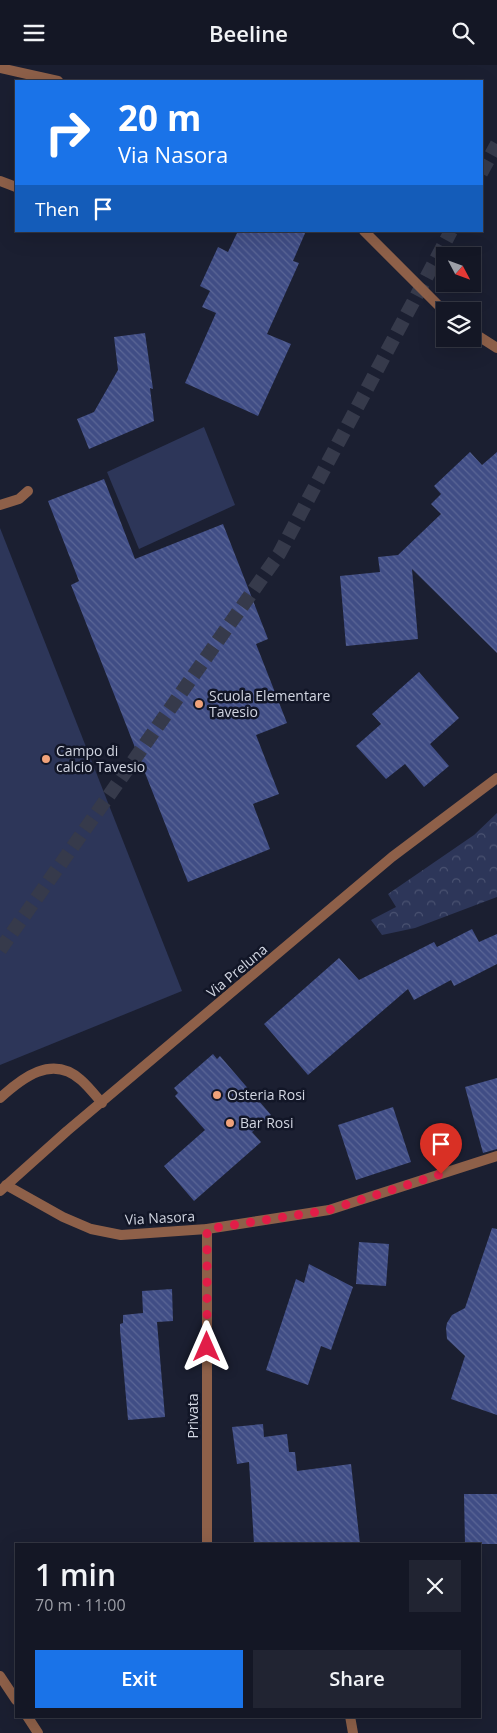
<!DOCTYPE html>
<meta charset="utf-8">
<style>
:root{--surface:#141725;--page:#212432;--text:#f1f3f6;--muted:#9d9fa7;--line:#333642;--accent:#1a73e8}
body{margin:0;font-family:"Open Sans",sans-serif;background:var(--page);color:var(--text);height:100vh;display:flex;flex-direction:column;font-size:19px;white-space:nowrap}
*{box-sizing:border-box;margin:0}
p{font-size:16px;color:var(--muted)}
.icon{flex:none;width:28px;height:28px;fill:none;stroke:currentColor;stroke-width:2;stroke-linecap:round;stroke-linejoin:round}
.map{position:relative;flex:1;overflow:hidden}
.side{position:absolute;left:15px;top:1478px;width:466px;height:175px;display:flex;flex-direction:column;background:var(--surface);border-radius:0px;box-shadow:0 5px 20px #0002,0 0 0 1px var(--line)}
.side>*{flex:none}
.hud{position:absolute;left:15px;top:15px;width:468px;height:152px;border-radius:0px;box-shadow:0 5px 20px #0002,0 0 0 1px var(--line);background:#1a73e8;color:#fff;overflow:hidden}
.needle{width:32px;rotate:131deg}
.controls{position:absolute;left:436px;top:182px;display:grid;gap:10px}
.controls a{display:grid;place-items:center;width:45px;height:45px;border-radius:0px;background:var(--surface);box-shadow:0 5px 20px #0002,0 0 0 1px var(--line);font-size:25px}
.pin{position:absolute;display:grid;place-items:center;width:42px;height:42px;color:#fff;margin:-51px -21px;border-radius:50% 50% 50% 0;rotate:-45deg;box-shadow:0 0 5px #0007}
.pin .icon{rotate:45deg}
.me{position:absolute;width:55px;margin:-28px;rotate:0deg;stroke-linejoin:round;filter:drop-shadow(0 0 4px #0008)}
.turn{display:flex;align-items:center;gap:18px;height:105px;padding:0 20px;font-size:22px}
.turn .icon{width:65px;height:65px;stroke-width:2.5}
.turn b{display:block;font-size:35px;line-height:42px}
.then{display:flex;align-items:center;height:48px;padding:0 20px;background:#0003;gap:10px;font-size:19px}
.round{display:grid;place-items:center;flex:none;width:52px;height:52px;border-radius:0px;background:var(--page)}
.headline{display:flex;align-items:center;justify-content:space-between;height:85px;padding:0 20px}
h1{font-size:30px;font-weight:600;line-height:38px}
.primary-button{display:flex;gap:10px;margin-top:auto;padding:10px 20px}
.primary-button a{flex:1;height:58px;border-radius:0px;background:var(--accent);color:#fff;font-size:20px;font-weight:600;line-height:58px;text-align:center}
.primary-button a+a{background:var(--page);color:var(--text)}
header{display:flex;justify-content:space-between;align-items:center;height:65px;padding:0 20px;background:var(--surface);font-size:22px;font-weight:600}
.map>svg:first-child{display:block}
</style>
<header><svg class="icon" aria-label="menu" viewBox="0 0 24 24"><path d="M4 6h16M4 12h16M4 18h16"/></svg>Beeline<svg class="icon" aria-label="search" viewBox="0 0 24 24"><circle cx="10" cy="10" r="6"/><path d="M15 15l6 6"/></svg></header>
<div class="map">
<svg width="497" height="1668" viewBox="0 0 497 1668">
<defs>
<pattern id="park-crowns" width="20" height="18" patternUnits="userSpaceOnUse" patternTransform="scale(1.25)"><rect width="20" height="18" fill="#2d3659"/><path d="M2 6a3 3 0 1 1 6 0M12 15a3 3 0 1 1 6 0" fill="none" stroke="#4a5271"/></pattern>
<pattern id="building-back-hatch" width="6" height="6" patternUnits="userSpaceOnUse" patternTransform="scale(1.25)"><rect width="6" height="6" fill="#404d85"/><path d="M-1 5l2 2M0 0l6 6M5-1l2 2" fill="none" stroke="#5b6696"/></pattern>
</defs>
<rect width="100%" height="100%" fill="#1b1f31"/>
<!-- park -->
<path fill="url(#park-crowns)" d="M497 748V832L415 863 382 870 371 855 396 842 388 829 474 770Z"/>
<!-- pitch -->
<g fill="#2d3659">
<path d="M204 362 235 440 139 484 107 407Z"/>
<path d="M0 463 182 926 0 1000Z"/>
</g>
<!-- building -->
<g fill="url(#building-back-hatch)">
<path d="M238 166H306L293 196 299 198 267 269 291 279 258 351 185 318 216 248 202 242 210 226 200 221 218 182 228 187Z"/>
<path d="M145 268 153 324 150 323 154 356 89 384 77 354 94 347 118 305 114 272Z"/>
<path d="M470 387 482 400 497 387V588L412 504 418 574 346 581 340 511 380 507 378 492 398 490 441 449 431 439 441 429 434 421Z"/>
<path d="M104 414 135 494 223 459 268 574 256 579 287 658 256 670 279 729 253 739 270 784 188 817 71 520 79 516 48 436Z"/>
<path d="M419 607 459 653 430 679 449 701 424 722 405 699 386 714 356 681 381 659 372 649Z"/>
<path d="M472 864 479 877 497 869V899L454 921 451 915 414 935 408 924 308 1010 264 959 339 893 359 915 434 877 437 882Z"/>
<path d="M213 989 217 994 220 991 271 1050 252 1067 261 1077 194 1136 164 1101 205 1065 175 1031 178 1028 174 1023Z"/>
<path d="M497 1013V1084L483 1088 465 1022Z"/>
<path d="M393 1042 411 1097 356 1115 338 1060Z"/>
<path d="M492 1163 497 1164V1350L451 1334 465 1291 447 1274 446 1263 447 1258 452 1250 465 1243Z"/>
<path d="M359 1177 389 1179 386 1221 356 1219Z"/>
<path d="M309 1199 353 1222 331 1285 321 1281 308 1320 266 1305 296 1214 304 1218Z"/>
<path d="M172 1224 173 1256 157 1257 165 1352 128 1355 120 1265V1259L123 1258V1250L143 1248 142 1226Z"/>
<path d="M263 1359 264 1372 287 1369 289 1387H295L297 1406 351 1399 360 1479H254L249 1397 237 1399 232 1362Z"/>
<path d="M464 1429H497V1479H465Z"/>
</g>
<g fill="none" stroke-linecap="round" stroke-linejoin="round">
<!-- trunk-tunnel -->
<g stroke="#363a4b" stroke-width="14" stroke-dasharray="14 7" stroke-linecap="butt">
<path d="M481 108 497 79"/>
<path d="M0 885 279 489 451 166"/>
</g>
<!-- service -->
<path stroke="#8e6049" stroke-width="10" d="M0 116 16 122"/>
<!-- minor -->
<g stroke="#8e6049" stroke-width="10">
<path d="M0 3 58 16"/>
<path d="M364 166 445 247"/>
<path d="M472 267 497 283"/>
<path d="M0 440 19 434 28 426"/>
<path d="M0 1033C22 1013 52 989 81 1015 88 1021 95 1030 102 1038"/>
<path d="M6 1120 63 1152 91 1164 121 1170 207 1164 329 1145 497 1091"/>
<path d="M207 1479V1164"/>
<path d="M350 1651 353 1668"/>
</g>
<!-- tertiary -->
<g stroke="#8e6049" stroke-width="10">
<path d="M0 1126 67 1066 392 792 497 713"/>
<path d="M0 1611 16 1635"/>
<path d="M27 1651 38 1668"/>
</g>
</g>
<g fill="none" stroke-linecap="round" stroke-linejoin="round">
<!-- route -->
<path stroke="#e11d48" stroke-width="9" stroke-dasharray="0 16.2" d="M207 1282V1164L329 1145 441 1109"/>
</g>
<!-- markers -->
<g fill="#f0a27a" stroke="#121627" stroke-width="2">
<circle cx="199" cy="639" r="5"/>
<circle cx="46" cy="694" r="5"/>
<circle cx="217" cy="1030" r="5"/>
<circle cx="230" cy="1058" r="5"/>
</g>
<g text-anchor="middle" stroke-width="5" stroke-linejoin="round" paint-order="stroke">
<!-- poi labels -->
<g font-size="14" fill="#d1d5e1" stroke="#121627" text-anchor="start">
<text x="209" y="636">Scuola Elementare<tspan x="209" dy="16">Tavesio</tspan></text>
<text x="56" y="691">Campo di<tspan x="56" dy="16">calcio Tavesio</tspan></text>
<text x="227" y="1035">Osteria Rosi</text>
<text x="240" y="1063">Bar Rosi</text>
</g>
<!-- street labels -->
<g font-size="14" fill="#d1d5e1" stroke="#121627">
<text transform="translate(237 906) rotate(-40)" y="5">Via Preluna</text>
<text transform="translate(160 1153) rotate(-3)" y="5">Via Nasora</text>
<text transform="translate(193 1351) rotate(-90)" y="5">Privata</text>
</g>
</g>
</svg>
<div class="controls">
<a><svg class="needle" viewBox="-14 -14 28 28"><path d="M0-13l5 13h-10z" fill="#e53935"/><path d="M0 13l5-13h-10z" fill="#9d9fa7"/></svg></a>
<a><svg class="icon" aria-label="layers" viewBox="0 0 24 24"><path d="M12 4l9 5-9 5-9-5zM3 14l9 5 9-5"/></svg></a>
</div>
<div class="pin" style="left:441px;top:1109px;background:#d93025"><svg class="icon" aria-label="arrive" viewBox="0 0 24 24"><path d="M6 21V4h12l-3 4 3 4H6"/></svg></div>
<svg class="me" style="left:207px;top:1282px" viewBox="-20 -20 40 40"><path d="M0-17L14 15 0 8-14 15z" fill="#e11d48" stroke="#fff" stroke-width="4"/></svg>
<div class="hud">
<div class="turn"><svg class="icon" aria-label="right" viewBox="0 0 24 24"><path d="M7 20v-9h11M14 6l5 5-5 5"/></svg><div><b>20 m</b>Via Nasora</div></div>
<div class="then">Then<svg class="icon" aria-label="arrive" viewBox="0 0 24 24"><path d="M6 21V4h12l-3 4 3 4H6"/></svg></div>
</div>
<section class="side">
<div class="headline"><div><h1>1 min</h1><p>70 m · 11:00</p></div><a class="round"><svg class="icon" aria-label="close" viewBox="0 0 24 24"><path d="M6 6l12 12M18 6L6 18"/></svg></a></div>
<div class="primary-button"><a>Exit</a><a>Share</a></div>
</section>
</div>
